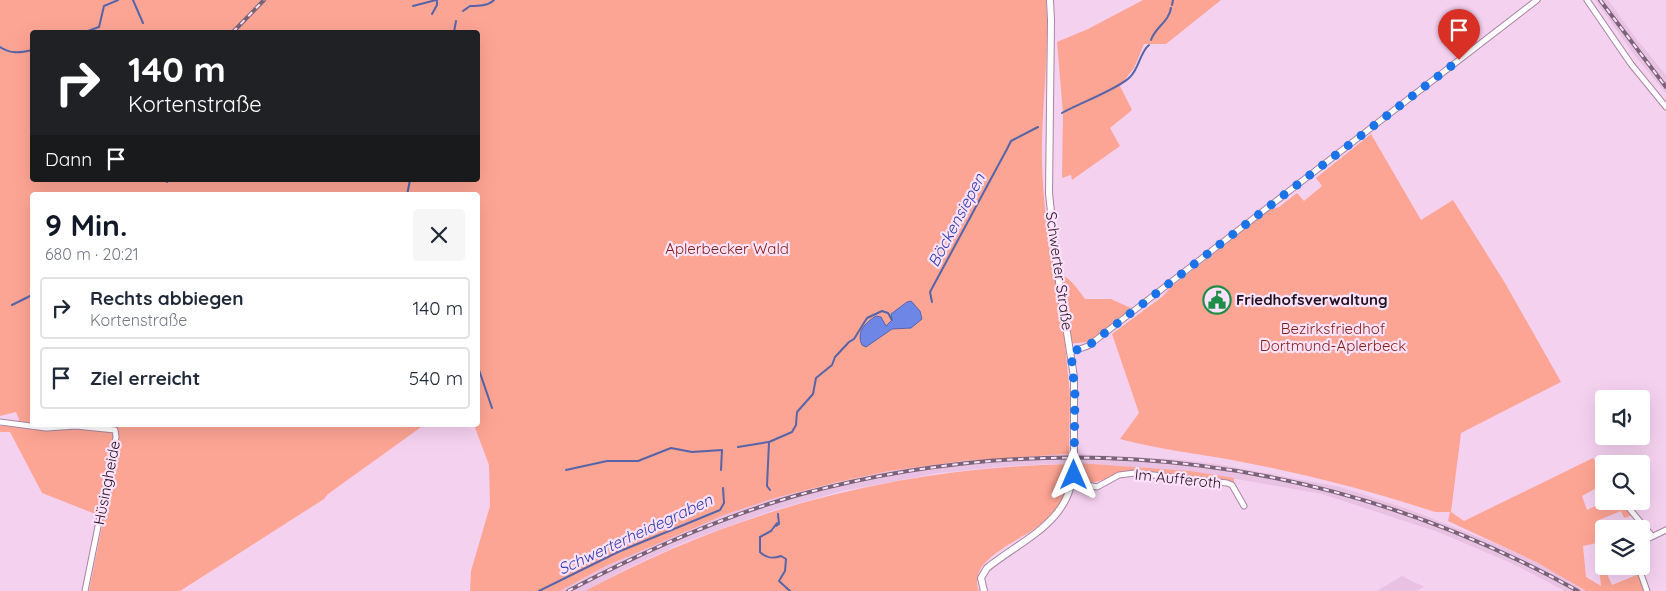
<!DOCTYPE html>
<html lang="de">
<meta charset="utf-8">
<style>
:root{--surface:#fff;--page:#f6f6f7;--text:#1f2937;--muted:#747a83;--line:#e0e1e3;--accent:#111827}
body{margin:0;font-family:Quicksand,sans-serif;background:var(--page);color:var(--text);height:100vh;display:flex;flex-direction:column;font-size:19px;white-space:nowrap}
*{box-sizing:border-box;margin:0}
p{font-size:16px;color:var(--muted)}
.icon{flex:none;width:28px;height:28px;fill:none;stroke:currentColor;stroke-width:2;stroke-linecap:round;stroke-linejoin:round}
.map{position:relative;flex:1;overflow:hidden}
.sheet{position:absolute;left:30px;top:192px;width:450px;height:235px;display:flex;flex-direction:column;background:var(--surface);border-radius:5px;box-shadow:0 5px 20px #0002}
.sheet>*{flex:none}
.guide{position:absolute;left:30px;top:30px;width:450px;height:152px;border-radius:5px;box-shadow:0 5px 20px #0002;background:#202124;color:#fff;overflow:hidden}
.tools{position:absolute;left:1595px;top:390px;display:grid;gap:10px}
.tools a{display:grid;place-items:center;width:55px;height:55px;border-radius:5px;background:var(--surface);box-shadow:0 5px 20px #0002;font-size:25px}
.pin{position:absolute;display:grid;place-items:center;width:42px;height:42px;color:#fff;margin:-51px -21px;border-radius:50% 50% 50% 0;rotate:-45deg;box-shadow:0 0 5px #0007}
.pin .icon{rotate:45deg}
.me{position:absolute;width:55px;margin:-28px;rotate:0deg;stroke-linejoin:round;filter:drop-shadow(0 0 4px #0008)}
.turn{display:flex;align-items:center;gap:18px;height:105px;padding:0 15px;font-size:22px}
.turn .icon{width:65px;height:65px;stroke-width:2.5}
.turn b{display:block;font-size:35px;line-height:42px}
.then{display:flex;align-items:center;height:48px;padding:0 15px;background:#0003;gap:10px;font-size:19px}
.round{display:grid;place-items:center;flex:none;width:52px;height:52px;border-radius:5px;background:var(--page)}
.head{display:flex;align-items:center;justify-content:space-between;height:85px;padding:0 15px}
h1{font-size:30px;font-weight:700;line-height:38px;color:var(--accent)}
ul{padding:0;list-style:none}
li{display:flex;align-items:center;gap:15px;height:62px;margin:0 10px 8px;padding:0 5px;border:2px solid var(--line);border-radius:5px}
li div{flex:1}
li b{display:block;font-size:19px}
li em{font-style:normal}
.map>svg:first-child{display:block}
</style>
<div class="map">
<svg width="1666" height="591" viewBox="0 0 1666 591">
<rect width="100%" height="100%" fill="#f5d1f0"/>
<!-- built -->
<g fill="#e9c1e3">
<path d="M1595 0H1608L1634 36 1666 75V93L1636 57Z"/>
<path d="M1079 454 1173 459 1217 464 1340 487 1408 509 1496 544 1536 562 1586 591H1565L1511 563 1438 532 1322 494 1191 471 1079 463 1009 466 939 473 842 491 771 511 685 542 626 569 585 591H560L606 566 662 540 724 515 775 498 889 471 914 467 987 458Z"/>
<path d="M1402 576 1424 587 1417 591H1377Z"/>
</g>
<!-- green -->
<g fill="#fda595" fill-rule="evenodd">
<path d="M0 0H1046C1050 55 1041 109 1042 164 1043 200 1048 236 1053 271 1069 276 1075 285 1085 299H1111L1133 309 1089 342 1065 344 1070 395 1069 454 963 461 889 471 834 483 775 498 724 515 606 566 560 591H470L471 571 490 506 489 465 474 425H478V195H32V425H424L328 494 324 499 180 591H89L103 521 98 515 42 493 10 432H0V426H18L19 419 16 412 0 416ZM32 32H478V180H32Z"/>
<path d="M1143 0H1221L1166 44H1144L1134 68 1120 86 1132 110 1110 128 1120 146 1072 180 1071 175 1062 178 1063 114 1057 42 1088 29Z"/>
<path d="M1371 134 1421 220 1453 200 1505 283 1561 382 1461 433 1451 512 1464 521 1593 458 1604 474V484L1582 496 1587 510 1605 501H1620L1633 515 1624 518 1621 511 1599 520 1604 530V546L1601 547 1604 563 1597 543 1583 546 1586 577 1601 586 1599 566 1604 564V566H1621L1606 572 1612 585 1639 574 1644 591H1586L1536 562 1448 521 1450 512H1435C1368 490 1301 473 1232 460 1194 453 1157 449 1120 439L1139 413 1112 334 1163 296 1172 286 1270 210 1279 207 1297 193 1304 201 1322 186 1316 178Z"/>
<path d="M1079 463 1191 471 1234 478V482L1127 471C1109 475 1080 498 1079 463Z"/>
<path d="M1069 464C1069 479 1068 494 1058 507 1039 533 1006 541 985 563 978 570 975 581 979 591H585C738 509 896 468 1069 464Z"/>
</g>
<!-- water -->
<path fill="#6e87e6" stroke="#5664a9" d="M911 301 920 311 922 319 911 328 892 329 866 347 862 345C856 332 865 323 876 316L881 317 886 326 892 320 891 314 907 302Z"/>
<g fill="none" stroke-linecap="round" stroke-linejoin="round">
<!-- stream -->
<g stroke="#5664a9" stroke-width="2">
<path d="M133 0 143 23"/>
<path d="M1172 5 1173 0"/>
<path d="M413 6 436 0"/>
<path d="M463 11 470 6C478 6 488 6 494 0"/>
<path d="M432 14 437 5V0"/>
<path d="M85 32 99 27 104 6 118 0"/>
<path d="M150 32H151"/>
<path d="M454 32 456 21"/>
<path d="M1151 40C1155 27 1169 22 1171 8"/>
<path d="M0 47C11 54 20 53 32 50"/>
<path d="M1062 113C1078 104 1120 88 1130 77 1139 69 1140 52 1149 45"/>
<path d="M167 182 168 180"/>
<path d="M407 195 410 180"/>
<path d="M932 302 930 292 1007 149 1011 141 1038 127"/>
<path d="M12 305 32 295"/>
<path d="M478 367 492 408"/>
<path d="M738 447 768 442"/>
<path d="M566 470 607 461H638L671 448 692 452 722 450 721 470"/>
<path d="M770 490 767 486 769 442 792 432 796 425 797 412 813 394 816 378 832 365 835 357 849 342 854 339 867 318 882 311 888 313 892 320"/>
<path d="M777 523 771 531 760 537V552C766 558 772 559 781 556L786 559 785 571 779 581 790 591"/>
<path d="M776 526 779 524 778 514"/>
<path d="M539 591 618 552 720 510 724 503 723 488"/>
</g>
<!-- minor casing -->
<g stroke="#a685a2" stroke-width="7">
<g id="minor">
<path d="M1587 0 1631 64 1666 107"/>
<path d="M1071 352 1088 346 1537 0"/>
<path d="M0 422 46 428 76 426 115 430 116 437 85 591"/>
<path d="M1073 482 1097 487 1119 475 1135 473 1227 483 1232 485 1244 506"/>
<path d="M1623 501 1652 536"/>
<path d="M1641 542 1666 530"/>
<path d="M1638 566 1647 591"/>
</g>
</g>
<!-- tertiary casing -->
<g stroke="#a685a2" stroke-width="8">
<g id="tertiary">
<path d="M1050 0 1051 20 1049 193 1057 269 1074 377V453"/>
<path d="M984 591 981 578 987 568C1026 537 1073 521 1074 464"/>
</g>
</g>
<!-- minor -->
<use href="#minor" stroke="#fff" stroke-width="5"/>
<!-- tertiary -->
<use href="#tertiary" stroke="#fff" stroke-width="6"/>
<!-- rail casing -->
<g stroke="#796376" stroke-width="4">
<g id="rail">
<path d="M1600 0 1666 87"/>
<path d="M233 32 264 0"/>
<path d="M568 591C642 552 718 518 798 495 1066 422 1337 457 1578 591"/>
</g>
</g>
<!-- rail -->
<use href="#rail" stroke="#fee1fa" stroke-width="2" stroke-dasharray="5.5" stroke-linecap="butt"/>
<!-- tertiary-bridge casing -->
<g stroke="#a685a2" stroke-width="8" stroke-linecap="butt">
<path id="tertiary-bridge" d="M1074 464V453"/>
</g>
<!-- tertiary-bridge -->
<use href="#tertiary-bridge" stroke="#fff" stroke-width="6"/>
</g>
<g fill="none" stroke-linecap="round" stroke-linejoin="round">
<!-- route -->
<path stroke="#1a73e8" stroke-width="9" stroke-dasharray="0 16.2" d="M1074 475 1075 395 1071 352 1088 346 1459 60"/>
</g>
<!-- icons -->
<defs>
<g id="civic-ring" transform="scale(1.4375)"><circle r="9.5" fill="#fee1fa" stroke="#1d8e47" stroke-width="1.5"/><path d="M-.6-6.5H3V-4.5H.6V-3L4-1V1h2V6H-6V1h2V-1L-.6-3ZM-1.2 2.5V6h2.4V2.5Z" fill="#1d8e47"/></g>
</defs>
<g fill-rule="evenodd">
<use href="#civic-ring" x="1217" y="300"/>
</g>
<g text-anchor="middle" stroke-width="4.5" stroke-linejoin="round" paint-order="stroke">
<!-- park labels -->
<g font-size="15" fill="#821c10" stroke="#fee1fa">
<text x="727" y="254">Aplerbecker Wald</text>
<text x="1333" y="334">Bezirksfriedhof<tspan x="1333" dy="17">Dortmund-Aplerbeck</tspan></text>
</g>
<!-- street labels -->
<g font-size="15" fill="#1e121c" stroke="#fee1fa">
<text transform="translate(1059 271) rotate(82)" y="5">Schwerter Straße</text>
<text transform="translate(1178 479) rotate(6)" y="5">Im Aufferoth</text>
<text transform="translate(107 483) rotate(-79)" y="5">Hüsingheide</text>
</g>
<!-- poi labels -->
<g font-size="15" font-weight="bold" fill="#1e121c" stroke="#fee1fa" text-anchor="start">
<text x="1236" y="305">Friedhofsverwaltung</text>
</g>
<!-- water labels -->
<g font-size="16" font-style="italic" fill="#3041af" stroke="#fee1fa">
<text transform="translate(956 220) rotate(-62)" y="6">Böckensiepen</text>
<text transform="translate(635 534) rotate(-25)" y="6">Schwerterheidegraben</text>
</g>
</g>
</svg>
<div class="tools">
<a><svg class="icon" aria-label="sound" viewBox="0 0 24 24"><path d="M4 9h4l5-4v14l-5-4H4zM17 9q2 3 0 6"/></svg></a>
<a><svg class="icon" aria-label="search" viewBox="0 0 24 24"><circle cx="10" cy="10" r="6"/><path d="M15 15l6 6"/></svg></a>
<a><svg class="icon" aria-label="layers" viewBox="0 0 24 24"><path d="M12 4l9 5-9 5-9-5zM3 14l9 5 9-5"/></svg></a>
</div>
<div class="pin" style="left:1459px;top:60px;background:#d93025"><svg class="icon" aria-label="arrive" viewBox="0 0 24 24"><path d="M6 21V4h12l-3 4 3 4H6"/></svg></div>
<svg class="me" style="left:1074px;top:475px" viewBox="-20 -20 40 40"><path d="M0-17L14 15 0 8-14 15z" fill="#1a73e8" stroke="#fff" stroke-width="4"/></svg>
<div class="guide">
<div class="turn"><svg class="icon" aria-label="right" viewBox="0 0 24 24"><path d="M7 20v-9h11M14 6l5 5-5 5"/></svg><div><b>140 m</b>Kortenstraße</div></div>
<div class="then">Dann<svg class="icon" aria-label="arrive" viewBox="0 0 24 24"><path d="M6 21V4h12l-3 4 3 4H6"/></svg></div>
</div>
<section class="sheet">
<div class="head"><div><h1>9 Min.</h1><p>680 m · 20:21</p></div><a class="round"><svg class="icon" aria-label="close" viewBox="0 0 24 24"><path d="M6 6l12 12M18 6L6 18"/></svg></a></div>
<ul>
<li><svg class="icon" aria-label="right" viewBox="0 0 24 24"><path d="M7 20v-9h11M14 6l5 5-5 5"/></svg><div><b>Rechts abbiegen</b><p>Kortenstraße</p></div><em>140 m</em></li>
<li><svg class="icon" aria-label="arrive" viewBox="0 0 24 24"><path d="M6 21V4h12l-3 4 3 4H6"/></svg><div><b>Ziel erreicht</b></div><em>540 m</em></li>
</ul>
</section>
</div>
